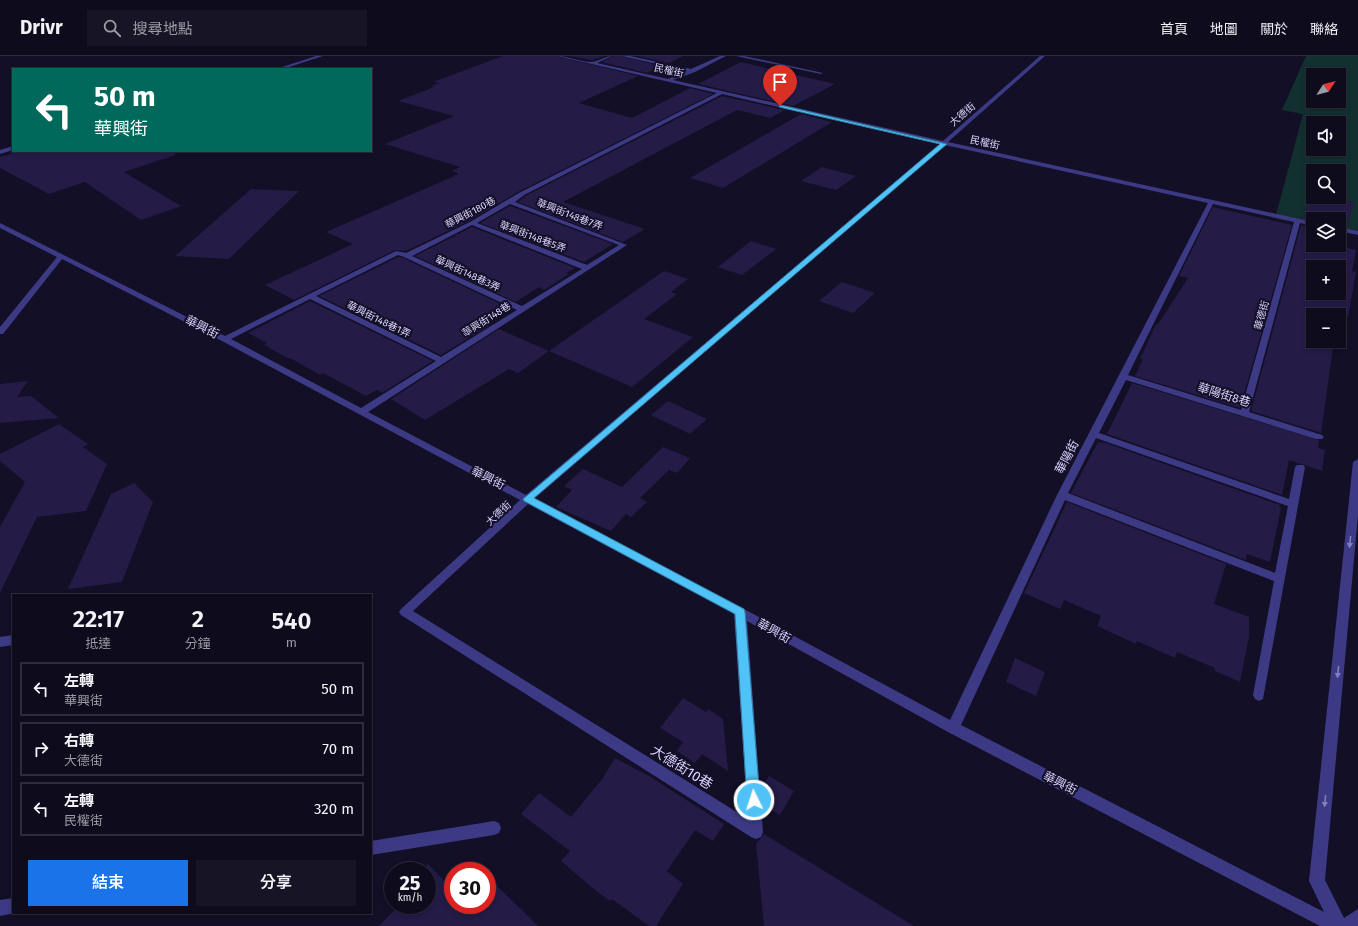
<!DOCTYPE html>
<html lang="zh-TW">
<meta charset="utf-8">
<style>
:root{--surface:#0e0b1c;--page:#171425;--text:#f1f3f6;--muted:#9b9ba3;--line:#2e2b3b;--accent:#1a73e8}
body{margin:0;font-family:"Fira Sans","Noto Sans TC",sans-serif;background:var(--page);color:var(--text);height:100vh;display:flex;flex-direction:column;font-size:15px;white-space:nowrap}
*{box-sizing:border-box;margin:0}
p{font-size:13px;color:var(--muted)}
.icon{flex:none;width:22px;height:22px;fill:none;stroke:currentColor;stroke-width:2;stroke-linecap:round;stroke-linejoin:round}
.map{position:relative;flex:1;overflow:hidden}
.side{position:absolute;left:12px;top:538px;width:360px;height:320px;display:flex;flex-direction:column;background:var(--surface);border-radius:0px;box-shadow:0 2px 6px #0003,0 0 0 1px var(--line)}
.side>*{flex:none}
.guide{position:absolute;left:12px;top:12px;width:360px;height:84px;border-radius:0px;box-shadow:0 2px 6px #0003,0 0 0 1px var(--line);background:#00695c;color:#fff;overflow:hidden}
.needle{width:26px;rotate:54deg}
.fabs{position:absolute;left:1306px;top:12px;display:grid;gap:8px}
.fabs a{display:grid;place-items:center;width:40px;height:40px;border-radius:0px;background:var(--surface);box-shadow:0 2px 6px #0003,0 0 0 1px var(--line);font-size:20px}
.speed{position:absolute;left:384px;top:806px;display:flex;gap:8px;font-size:20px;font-weight:700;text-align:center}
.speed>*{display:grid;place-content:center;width:52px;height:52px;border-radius:50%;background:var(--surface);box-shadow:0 2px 6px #0003,0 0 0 1px var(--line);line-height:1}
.speed small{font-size:10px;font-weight:400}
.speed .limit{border:6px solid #d22;background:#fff;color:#111}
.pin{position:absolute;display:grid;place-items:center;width:34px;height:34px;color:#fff;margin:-41px -17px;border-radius:50% 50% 50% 0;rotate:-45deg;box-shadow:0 0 4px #0007}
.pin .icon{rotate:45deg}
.me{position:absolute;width:44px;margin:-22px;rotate:356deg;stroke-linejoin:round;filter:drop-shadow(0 0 3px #0008)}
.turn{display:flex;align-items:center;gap:14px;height:84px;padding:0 16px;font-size:18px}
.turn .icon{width:52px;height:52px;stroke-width:2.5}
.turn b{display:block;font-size:28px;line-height:34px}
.eta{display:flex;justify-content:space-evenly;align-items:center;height:68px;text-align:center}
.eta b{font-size:24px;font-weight:600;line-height:28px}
.action{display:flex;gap:8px;margin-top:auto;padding:8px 16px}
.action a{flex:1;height:46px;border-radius:0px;background:var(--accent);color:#fff;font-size:16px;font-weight:600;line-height:46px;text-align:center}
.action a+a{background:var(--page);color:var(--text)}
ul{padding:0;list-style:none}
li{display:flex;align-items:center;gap:12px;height:54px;margin:0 8px 6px;padding:0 8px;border:2px solid var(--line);border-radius:0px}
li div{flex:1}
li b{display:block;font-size:15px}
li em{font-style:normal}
header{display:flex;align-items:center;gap:24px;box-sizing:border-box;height:56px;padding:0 20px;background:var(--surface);border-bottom:1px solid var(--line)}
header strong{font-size:19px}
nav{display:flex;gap:22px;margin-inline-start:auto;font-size:14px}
.search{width:280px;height:36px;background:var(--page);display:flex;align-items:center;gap:10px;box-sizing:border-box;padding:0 14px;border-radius:0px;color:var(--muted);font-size:15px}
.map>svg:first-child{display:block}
</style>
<header>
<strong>Drivr</strong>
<div class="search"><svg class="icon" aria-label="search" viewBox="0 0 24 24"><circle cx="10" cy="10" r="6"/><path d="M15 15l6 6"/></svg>搜尋地點</div>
<nav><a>首頁</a><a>地圖</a><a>關於</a><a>聯絡</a></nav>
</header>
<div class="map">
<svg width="1358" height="870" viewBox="0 0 1358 870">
<rect width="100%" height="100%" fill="#130f26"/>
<!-- green -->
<path fill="#12302f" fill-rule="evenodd" d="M1306 0H1358V175L1339 171V163H1313V166L1276 159 1303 58 1282 54ZM1313 19H1339V45H1313ZM1313 67H1339V93H1313ZM1313 115H1339V141H1313Z"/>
<!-- building -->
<g fill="#241b47" fill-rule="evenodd">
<path d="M503 0H556L638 20 579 47 632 62 690 32 713 38 518 136 469 165 406 195 395 194 294 244 265 229 353 188 326 176 459 118 452 115 460 111 385 88 454 60 398 45 434 31 431 30 440 27 433 26Z"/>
<path d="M569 0H605L591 4Z"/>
<path d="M613 0H621L660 10 647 17 602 6Z"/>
<path d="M637 0H683L669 7Z"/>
<path d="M741 6 835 28 793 50 698 28Z"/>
<path d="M722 40 785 54 770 62 737 54 563 146 645 173 623 186 518 146 525 140Z"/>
<path d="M801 58 832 66 723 132 690 122Z"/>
<path d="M21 95H175V99L124 116 181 150 141 164 85 126 49 138 0 112V101Z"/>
<path d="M822 111 856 120 836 134 801 125Z"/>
<path d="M251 133 299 135 229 203 175 200Z"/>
<path d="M1311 141H1330L1354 146 1346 171 1339 170V163H1313V164L1302 162Z"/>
<path d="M510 150 613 188 584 206 480 167Z"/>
<path d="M1213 151 1292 169 1240 352 1135 320 1143 303H1140L1156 268H1158L1188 222 1179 220Z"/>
<path d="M1301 169 1313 171V189H1339V177L1344 178 1340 190 1356 194 1352 215 1356 216 1348 261 1336 258 1313 259V285H1334L1321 377 1251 355ZM1313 211H1339V237H1313Z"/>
<path d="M472 171 575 212 566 217 569 218 544 234 539 231 516 246 415 200Z"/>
<path d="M751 185 776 193 742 219 718 211Z"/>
<path d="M398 201 403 202 507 251 483 266 490 269 441 299 319 240Z"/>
<path d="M664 215 688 223 671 236 677 238 644 263 693 281 632 331 549 295Z"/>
<path d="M842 226 875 237 853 257 819 245Z"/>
<path d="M310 245 433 305 382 337 377 334 366 340 323 317 320 319 290 302 289 303 264 289 267 287 248 277Z"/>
<path d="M499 273 549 295 518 317 509 313 425 364 391 343Z"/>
<path d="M28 325 17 341 31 340 59 362 0 367V328Z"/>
<path d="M1132 327 1319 384 1318 392 1325 394 1322 415 1289 404 1282 439 1107 378Z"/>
<path d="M668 345 707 363 690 378 651 359Z"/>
<path d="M59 368 88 388 83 391 107 408 86 455 37 461 0 537V471L25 426 0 405V398Z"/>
<path d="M1098 386 1102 387 1103 386 1280 449 1279 451 1281 452 1270 506 1247 498 1246 504 1071 437Z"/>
<path d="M663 391 690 402 677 417 669 414 640 442 647 446 631 461 626 458 611 475 556 451 572 434 564 430 583 413 622 431Z"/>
<path d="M134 427 153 446 122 526 68 533 111 438Z"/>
<path d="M1067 446 1226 508 1214 548 1249 561V581L1240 626 1215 615V612L1177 596 1175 602 1137 585 1136 588 1097 570 1101 560 1064 544 1060 553 1024 537Z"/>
<path d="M1015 602 1045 616 1036 640 1006 626Z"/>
<path d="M683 642 706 656 708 653 723 663 728 715 702 698 695 707 677 695 683 686 660 672Z"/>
<path d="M615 702 649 720 724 768 713 785 695 774 667 815 683 828 656 870H649L612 843 610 845 595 834 561 805 570 795 521 758 539 737 571 761 603 722Z"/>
<path d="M769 720 794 735 780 759 762 748 761 732Z"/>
<path d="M764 778 914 870H764L756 788Z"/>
<path d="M427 807 451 832 453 831V849H487V820L538 870H379L399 849H427Z"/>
</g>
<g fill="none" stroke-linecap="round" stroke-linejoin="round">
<!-- minor -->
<g fill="#3d3a85" fill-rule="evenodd">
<path d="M316 0H323L283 13H276Z"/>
<path d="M557 0C569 0 580 6 591 6 598 6 605 0 612 0L597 7 668 23 687 15 622 0H630L691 13 720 0H726L695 16 673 24 943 85 1040 0H1045L948 86 1313 166V170L1300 167 1249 356 1322 379 1324 381 1322 383H1316L1126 324 1099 377 1289 443 1295 411 1297 409H1303L1305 411 1263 643 1259 645 1255 643 1253 639 1274 525 1065 444 961 669 1324 856 1309 825 1353 406 1358 403V459L1325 824 1344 862 1358 853V870H1320L948 676 747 565 763 776 761 781 756 783 751 781 401 559 399 556 401 553 520 444 222 285 62 203 3 278H0V271L57 201 0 172V167L225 280 396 195 406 197 470 166 519 137 717 37ZM722 38 940 88 526 439 368 356 627 189 515 146 524 139ZM945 89 1208 147 1057 439 950 664 744 553 534 443ZM510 148 619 189 587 209 477 167ZM1213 148 1294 166 1241 354 1128 319ZM472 169 582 213 522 250 412 200ZM398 199 404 201 517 254 441 301 316 240ZM310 243 436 305 361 352 231 283ZM1096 382 1288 450 1275 517 1068 437ZM528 448 734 558 748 763 413 555Z"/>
<path d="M736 0H744L823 17 821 18Z"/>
<path d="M13 90V94L0 98V94Z"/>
<path d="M1339 171 1358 175V179L1339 175Z"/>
<path d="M13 579V589L0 591V581Z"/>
<path d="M494 765 499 767 501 772 499 777 494 779 371 799V785Z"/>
<path d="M13 842V857H15L0 860V844Z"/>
</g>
</g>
<!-- one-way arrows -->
<defs><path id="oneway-solid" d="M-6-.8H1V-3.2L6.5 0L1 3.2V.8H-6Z"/></defs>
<g fill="#837fbc">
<use href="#oneway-solid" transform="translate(1350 486) rotate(96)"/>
<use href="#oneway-solid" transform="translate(1338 616) rotate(96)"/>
<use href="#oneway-solid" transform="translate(1325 745) rotate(96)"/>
</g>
<!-- route -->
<path fill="#4fc3f7" stroke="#337fa1" d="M780 49 947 88 534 442 744 553 745 556 760 744 758 749 754 750 749 749 747 744 735 558 524 445 523 443 940 88 779 51Z"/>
<g text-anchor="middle" stroke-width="4" stroke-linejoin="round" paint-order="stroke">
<!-- far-street labels -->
<g font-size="10" fill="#d9d4ff" stroke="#130f26">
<text transform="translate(669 14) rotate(13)" y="4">民權街</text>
<text transform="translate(962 58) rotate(-41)" y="4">大德街</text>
<text transform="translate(985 86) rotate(12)" y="4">民權街</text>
<text transform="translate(470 156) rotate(-28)" y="4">華興街180巷</text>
<text transform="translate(570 158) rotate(21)" y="4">華興街148巷7弄</text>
<text transform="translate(533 180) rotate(21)" y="4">華興街148巷5弄</text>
<text transform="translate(468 217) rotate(25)" y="4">華興街148巷3弄</text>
<text transform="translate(1261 259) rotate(-75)" y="4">華德街</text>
<text transform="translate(379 263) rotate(26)" y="4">華興街148巷1弄</text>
<text transform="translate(486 263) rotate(-32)" y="4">華興街148巷</text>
<text transform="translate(498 457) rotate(-43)" y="4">大德街</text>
</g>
<!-- street labels -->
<g font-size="12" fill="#d9d4ff" stroke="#130f26">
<text transform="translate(202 271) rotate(27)" y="4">華興街</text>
<text transform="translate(1224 339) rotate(17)" y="4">華陽街8巷</text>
<text transform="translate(1067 401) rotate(-62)" y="4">華陽街</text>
<text transform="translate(488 422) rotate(27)" y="4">華興街</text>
<text transform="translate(774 575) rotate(29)" y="4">華興街</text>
<text transform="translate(1060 727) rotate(27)" y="4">華興街</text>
</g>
<!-- near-street labels -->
<g font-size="14" fill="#d9d4ff" stroke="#130f26">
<text transform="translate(682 711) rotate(32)" y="5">大德街10巷</text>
</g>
</g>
</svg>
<div class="fabs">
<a><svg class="needle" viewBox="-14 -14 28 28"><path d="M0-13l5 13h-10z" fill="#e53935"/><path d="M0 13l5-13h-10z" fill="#9b9ba3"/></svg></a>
<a><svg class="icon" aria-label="sound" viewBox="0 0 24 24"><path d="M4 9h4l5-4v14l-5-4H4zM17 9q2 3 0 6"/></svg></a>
<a><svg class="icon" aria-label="search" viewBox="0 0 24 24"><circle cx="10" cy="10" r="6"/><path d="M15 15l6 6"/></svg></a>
<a><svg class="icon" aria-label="layers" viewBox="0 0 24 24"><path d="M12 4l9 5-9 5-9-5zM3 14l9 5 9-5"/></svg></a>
<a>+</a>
<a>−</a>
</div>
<div class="speed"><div>25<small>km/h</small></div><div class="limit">30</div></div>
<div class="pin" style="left:780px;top:50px;background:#d93025"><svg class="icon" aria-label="arrive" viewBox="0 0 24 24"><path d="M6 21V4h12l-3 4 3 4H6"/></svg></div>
<svg class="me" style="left:754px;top:744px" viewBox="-20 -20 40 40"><circle r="17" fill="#4fc3f7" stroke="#fff" stroke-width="3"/><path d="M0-11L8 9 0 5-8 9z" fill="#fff"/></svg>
<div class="guide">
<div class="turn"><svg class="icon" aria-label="left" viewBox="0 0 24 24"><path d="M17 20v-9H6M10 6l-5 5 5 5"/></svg><div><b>50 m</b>華興街</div></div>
</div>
<section class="side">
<div class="eta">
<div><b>22:17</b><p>抵達</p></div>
<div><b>2</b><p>分鐘</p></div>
<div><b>540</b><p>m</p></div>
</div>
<ul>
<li><svg class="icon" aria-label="left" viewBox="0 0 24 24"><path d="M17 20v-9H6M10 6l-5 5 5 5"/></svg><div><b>左轉</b><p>華興街</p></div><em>50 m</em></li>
<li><svg class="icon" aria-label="right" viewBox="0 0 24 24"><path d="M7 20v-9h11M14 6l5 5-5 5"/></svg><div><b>右轉</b><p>大德街</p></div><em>70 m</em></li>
<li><svg class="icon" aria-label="left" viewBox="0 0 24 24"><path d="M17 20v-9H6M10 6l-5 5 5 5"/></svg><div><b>左轉</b><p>民權街</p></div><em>320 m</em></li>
</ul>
<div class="action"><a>結束</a><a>分享</a></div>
</section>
</div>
